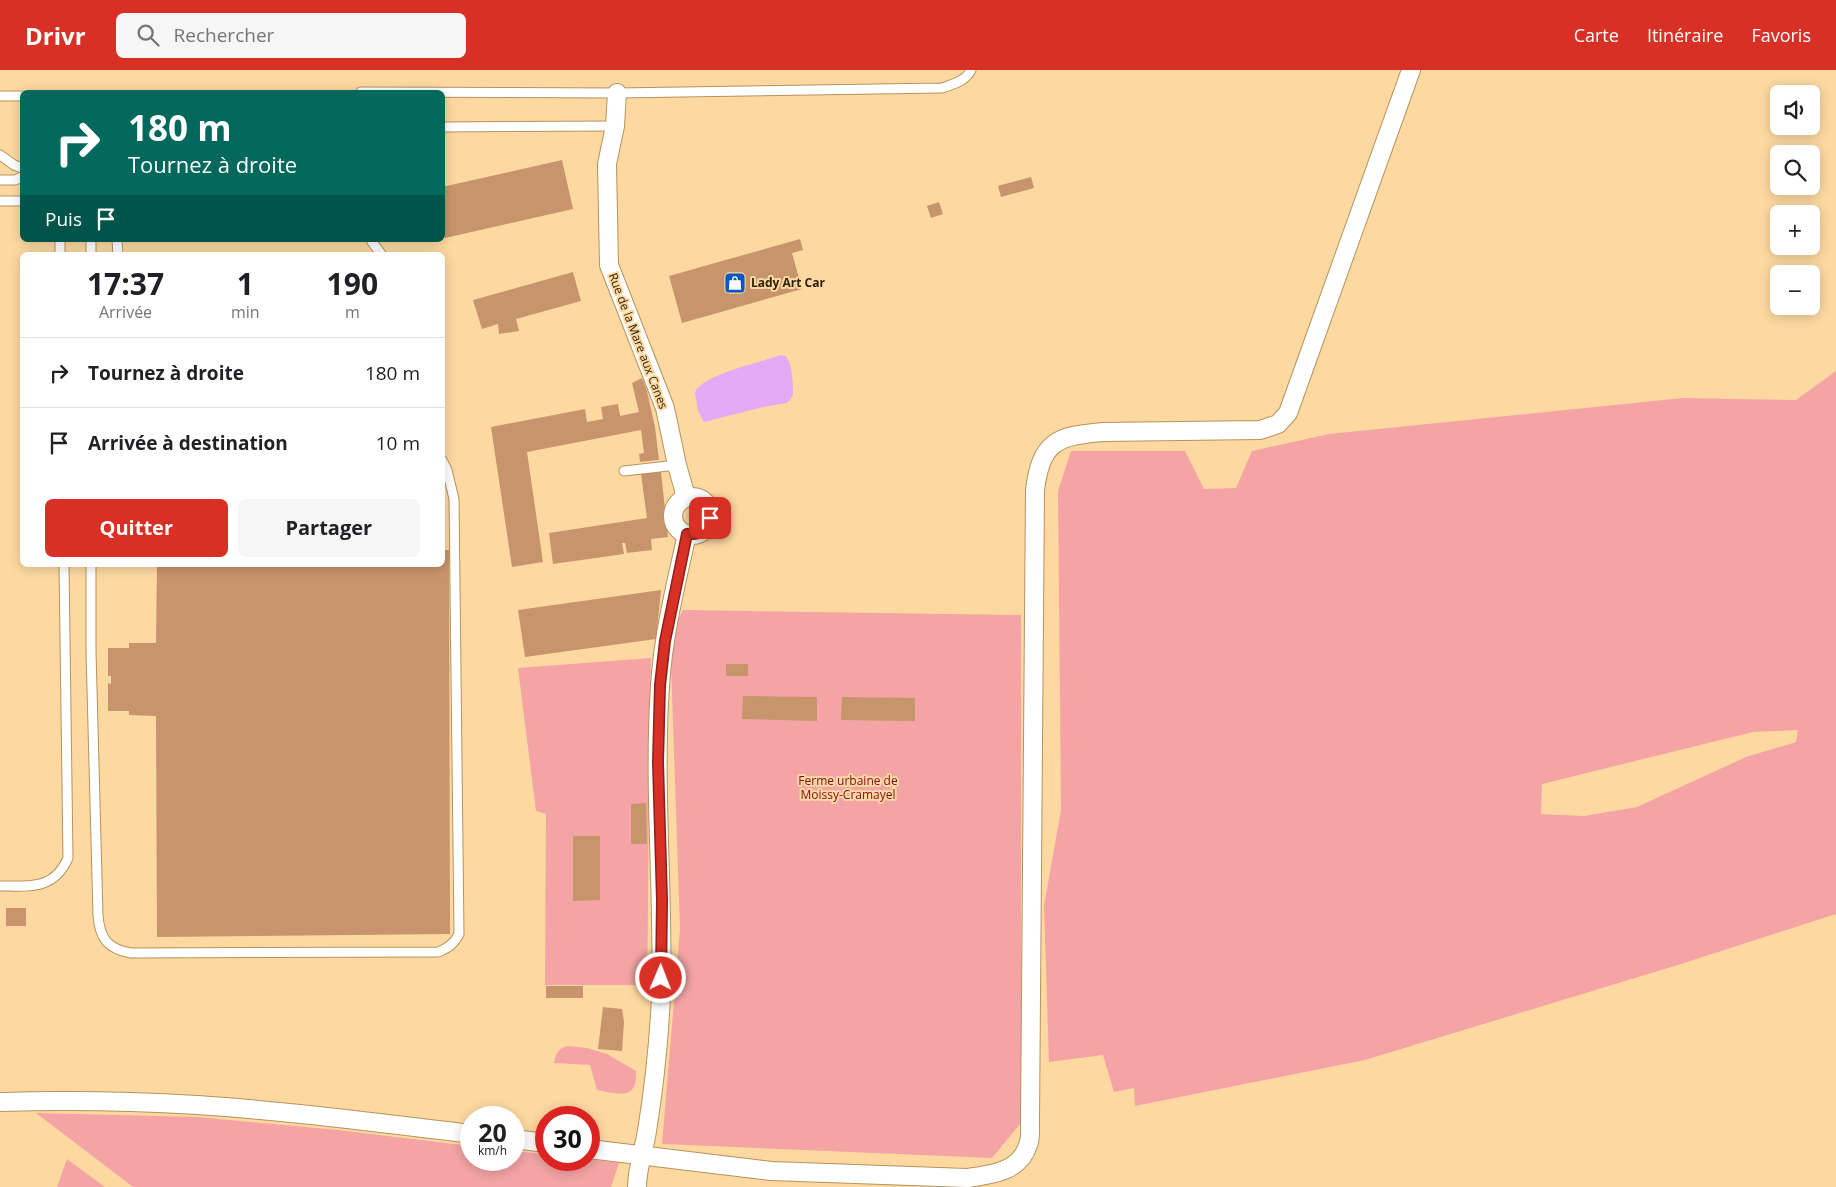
<!DOCTYPE html>
<html lang="fr">
<meta charset="utf-8">
<style>
:root{--surface:#fff;--page:#f6f6f6;--text:#202124;--muted:#757577;--line:#e0e0e0;--accent:#d93025}
body{margin:0;font-family:"Open Sans",sans-serif;background:var(--page);color:var(--text);height:100vh;display:flex;flex-direction:column;font-size:19px;white-space:nowrap}
*{box-sizing:border-box;margin:0}
p{font-size:16px;color:var(--muted)}
.icon{flex:none;width:28px;height:28px;fill:none;stroke:currentColor;stroke-width:2;stroke-linecap:round;stroke-linejoin:round}
.map{position:relative;flex:1;overflow:hidden}
.drawer{position:absolute;left:20px;top:182px;width:425px;height:315px;display:flex;flex-direction:column;background:var(--surface);border-radius:8px;box-shadow:0 2px 12px #0003}
.drawer>*{flex:none}
.top-card{position:absolute;left:20px;top:20px;width:425px;height:152px;border-radius:8px;box-shadow:0 2px 12px #0003;background:#00695c;color:#fff;overflow:hidden}
.buttons{position:absolute;left:1770px;top:15px;display:grid;gap:10px}
.buttons a{display:grid;place-items:center;width:50px;height:50px;border-radius:8px;background:var(--surface);box-shadow:0 2px 12px #0003;font-size:25px}
.speed{position:absolute;left:460px;top:1036px;display:flex;gap:10px;font-size:25px;font-weight:700;text-align:center}
.speed>*{display:grid;place-content:center;width:65px;height:65px;border-radius:50%;background:var(--surface);box-shadow:0 2px 12px #0003;line-height:1}
.speed small{font-size:12px;font-weight:400}
.speed .limit{border:8px solid #d22;background:#fff;color:#111}
.pin{position:absolute;display:grid;place-items:center;width:42px;height:42px;color:#fff;margin:-21px;border-radius:10px;box-shadow:0 2px 8px #0006}
.me{position:absolute;width:55px;margin:-28px;rotate:1deg;stroke-linejoin:round;filter:drop-shadow(0 0 4px #0008)}
.turn{display:flex;align-items:center;gap:18px;height:105px;padding:0 25px;font-size:22px}
.turn .icon{width:65px;height:65px;stroke-width:2.5}
.turn b{display:block;font-size:35px;line-height:42px}
.then{display:flex;align-items:center;height:48px;padding:0 25px;background:#0003;gap:10px;font-size:19px}
.eta{display:flex;justify-content:space-evenly;align-items:center;height:85px;text-align:center}
.eta b{font-size:30px;font-weight:700;line-height:35px}
.primary-button{display:flex;gap:10px;margin-top:auto;padding:10px 25px}
.primary-button a{flex:1;height:58px;border-radius:8px;background:var(--accent);color:#fff;font-size:20px;font-weight:700;line-height:58px;text-align:center}
.primary-button a+a{background:var(--page);color:var(--text)}
ul{padding:0;list-style:none}
li{display:flex;align-items:center;gap:15px;height:70px;padding:0 25px;border-top:1px solid var(--line)}
li div{flex:1}
li b{display:block;font-size:19px}
li em{font-style:normal}
header{display:flex;align-items:center;gap:30px;box-sizing:border-box;height:70px;padding:0 25px;background:var(--accent);color:#fff}
header strong{font-size:24px}
nav{display:flex;gap:28px;margin-inline-start:auto;font-size:18px}
.search{width:350px;height:45px;background:var(--page);display:flex;align-items:center;gap:12px;box-sizing:border-box;padding:0 18px;border-radius:8px;color:var(--muted);font-size:19px}
.map>svg:first-child{display:block}
</style>
<header>
<strong>Drivr</strong>
<div class="search"><svg class="icon" aria-label="search" viewBox="0 0 24 24"><circle cx="10" cy="10" r="6"/><path d="M15 15l6 6"/></svg>Rechercher</div>
<nav><a>Carte</a><a>Itinéraire</a><a>Favoris</a></nav>
</header>
<div class="map">
<svg width="1836" height="1117" viewBox="0 0 1836 1117">
<rect width="100%" height="100%" fill="#fdd9a1"/>
<!-- green -->
<g fill="#f4a4a5" fill-rule="evenodd">
<path d="M1836 301V844L1681 894 1365 990 1135 1036 1134 1018 1114 1022 1103 985 1049 992 1044 836 1061 740 1058 421 1071 381H1185L1204 419 1236 418 1252 381 1329 364 1683 328 1796 330ZM1798 660 1796 672 1746 687 1637 737 1584 746 1541 744 1542 714 1753 662Z"/>
<path d="M683 540 1021 545V1053L992 1088 662 1074 680 859 670 565Z"/>
<path d="M651 588C648 697 649 806 647 915H545L546 744 536 741 518 598Z"/>
<path d="M567 976 587 978 607 984 636 1001C638 1031 618 1024 597 1020L590 995 554 993C556 983 558 979 567 976Z"/>
<path d="M36 1043 197 1047 338 1060 471 1076V1090H514V1081L546 1084V1090L589 1089 619 1093 611 1117H133Z"/>
<path d="M67 1089 105 1117H57Z"/>
</g>
<!-- water -->
<path fill="#e5a9f6" d="M780 285 786 286C793 297 793 313 793 326L787 333 763 337 704 352 698 341 695 322C704 304 760 293 780 285Z"/>
<!-- building -->
<g fill="#c8946c">
<path d="M562 90 573 139 445 168 442 158V117Z"/>
<path d="M1031 107 1034 118 1001 127 998 116Z"/>
<path d="M939 132 943 144 931 148 927 136Z"/>
<path d="M800 169 803 180 792 183 802 219 682 253 669 206Z"/>
<path d="M573 202 581 231 516 249 519 261 499 264 498 254 482 259 473 230Z"/>
<path d="M642 308 647 321 655 357 659 390 640 392 639 384 644 383 641 360 527 382 543 492 512 497 491 357 585 339 587 352 603 349 601 337 618 334 620 346 639 342 632 313Z"/>
<path d="M661 402 668 467 651 469 652 480 627 483 625 473H622L624 484 553 494 549 463 647 448 641 404Z"/>
<path d="M442 480H449L450 864 157 867 156 646 129 645V641H108V613L111 614V606H108V578H129V573H156L157 495H442Z"/>
<path d="M661 520 656 569 525 587 518 540Z"/>
<rect x="726" y="594" width="22" height="12"/>
<path d="M743 626 817 627V651L742 649Z"/>
<path d="M842 627 915 628V651L841 650Z"/>
<path d="M646 733 647 774H631V734Z"/>
<path d="M573 766H600V830L573 831Z"/>
<rect x="6" y="838" width="20" height="18"/>
<rect x="546" y="916" width="37" height="12"/>
<path d="M603 937 622 939 624 952 622 981 598 979Z"/>
</g>
<g fill="none" stroke-linecap="round" stroke-linejoin="round">
<!-- service casing -->
<g stroke="#b5935c" stroke-width="11">
<g id="service">
<path d="M361 22 617 23 942 18C953 14 966 11 971 0"/>
<path d="M0 26H22"/>
<path d="M442 57 615 56"/>
<path d="M0 85 14 95 22 98"/>
<path d="M0 110H15L22 107"/>
<path d="M0 131H22"/>
<path d="M60 170V185"/>
<path d="M117 170 118 185"/>
<path d="M372 172 382 185"/>
<path d="M91 185V170"/>
<path d="M624 401 677 395"/>
<path d="M91 495V581L98 846C100 869 108 879 131 883L438 882C448 878 454 874 459 864L454 429 447 400 442 390"/>
<path d="M0 816C30 816 54 820 68 788L64 495"/>
</g>
</g>
<!-- minor casing -->
<g stroke="#b5935c" stroke-width="20">
<g id="minor">
<path d="M617 23 615 56 607 94 609 195 665 338 677 395 686 427"/>
<circle cx="692" cy="446" r="19"/>
<path d="M0 1032C65 1030 131 1031 197 1035 288 1041 380 1053 471 1064"/>
<path d="M514 1069 546 1073"/>
<path d="M589 1079 771 1101 967 1108C990 1105 1020 1102 1028 1075 1031 1069 1030 1059 1030 1052L1035 420C1041 371 1057 366 1103 362L1260 360 1278 354 1288 343 1411 0"/>
<path d="M637 1117C637 1098 644 1080 647 1061 654 1017 659 971 661 926 664 823 653 719 660 616 663 565 676 514 687 464"/>
</g>
</g>
<!-- service -->
<use href="#service" stroke="#fff" stroke-width="9"/>
<!-- minor -->
<use href="#minor" stroke="#fff" stroke-width="18"/>
</g>
<g fill="none" stroke-linecap="round" stroke-linejoin="round">
<!-- route casing -->
<g stroke="#8d1f18" stroke-width="12">
<path id="route" d="M661 908 662 830 658 692 660 615 665 571 687 464C699 465 707 460 710 448"/>
</g>
<!-- route -->
<use href="#route" stroke="#d93025" stroke-width="9"/>
</g>
<!-- icons -->
<defs>
<g id="shop-square" transform="scale(1.125)"><rect x="-9" y="-9" width="18" height="18" rx="4" fill="#0657c1" stroke="#fdd9a1"/><path d="M-5-2.5h2.3a2.7 3.5 0 0 1 5.4 0H5L5.5 6h-11ZM-1.5-2.5h3a1.5 2.3 0 0 0-3 0Z" fill="#fff"/></g>
</defs>
<g fill-rule="evenodd">
<use href="#shop-square" x="735" y="213"/>
</g>
<g text-anchor="middle" stroke-width="4" stroke-linejoin="round" paint-order="stroke">
<!-- poi labels -->
<g font-size="12" font-weight="bold" fill="#2c1e07" stroke="#fdd9a1" text-anchor="start">
<text x="751" y="217">Lady Art Car</text>
</g>
<!-- street labels -->
<g font-size="12" fill="#2c1e07" stroke="#fdd9a1">
<text transform="translate(638 271) rotate(69)" y="4">Rue de la Mare aux Canes</text>
</g>
<!-- park labels -->
<g font-size="12" fill="#840f25" stroke="#fdd9a1">
<text x="848" y="715">Ferme urbaine de<tspan x="848" dy="14">Moissy-Cramayel</tspan></text>
</g>
</g>
</svg>
<div class="buttons">
<a><svg class="icon" aria-label="sound" viewBox="0 0 24 24"><path d="M4 9h4l5-4v14l-5-4H4zM17 9q2 3 0 6"/></svg></a>
<a><svg class="icon" aria-label="search" viewBox="0 0 24 24"><circle cx="10" cy="10" r="6"/><path d="M15 15l6 6"/></svg></a>
<a>+</a>
<a>−</a>
</div>
<div class="speed"><div>20<small>km/h</small></div><div class="limit">30</div></div>
<div class="pin" style="left:710px;top:448px;background:#d93025"><svg class="icon" aria-label="arrive" viewBox="0 0 24 24"><path d="M6 21V4h12l-3 4 3 4H6"/></svg></div>
<svg class="me" style="left:661px;top:908px" viewBox="-20 -20 40 40"><circle r="17" fill="#d93025" stroke="#fff" stroke-width="3"/><path d="M0-11L8 9 0 5-8 9z" fill="#fff"/></svg>
<div class="top-card">
<div class="turn"><svg class="icon" aria-label="right" viewBox="0 0 24 24"><path d="M7 20v-9h11M14 6l5 5-5 5"/></svg><div><b>180 m</b>Tournez à droite</div></div>
<div class="then">Puis<svg class="icon" aria-label="arrive" viewBox="0 0 24 24"><path d="M6 21V4h12l-3 4 3 4H6"/></svg></div>
</div>
<section class="drawer">
<div class="eta">
<div><b>17:37</b><p>Arrivée</p></div>
<div><b>1</b><p>min</p></div>
<div><b>190</b><p>m</p></div>
</div>
<ul>
<li><svg class="icon" aria-label="right" viewBox="0 0 24 24"><path d="M7 20v-9h11M14 6l5 5-5 5"/></svg><div><b>Tournez à droite</b></div><em>180 m</em></li>
<li><svg class="icon" aria-label="arrive" viewBox="0 0 24 24"><path d="M6 21V4h12l-3 4 3 4H6"/></svg><div><b>Arrivée à destination</b></div><em>10 m</em></li>
</ul>
<div class="primary-button"><a>Quitter</a><a>Partager</a></div>
</section>
</div>
